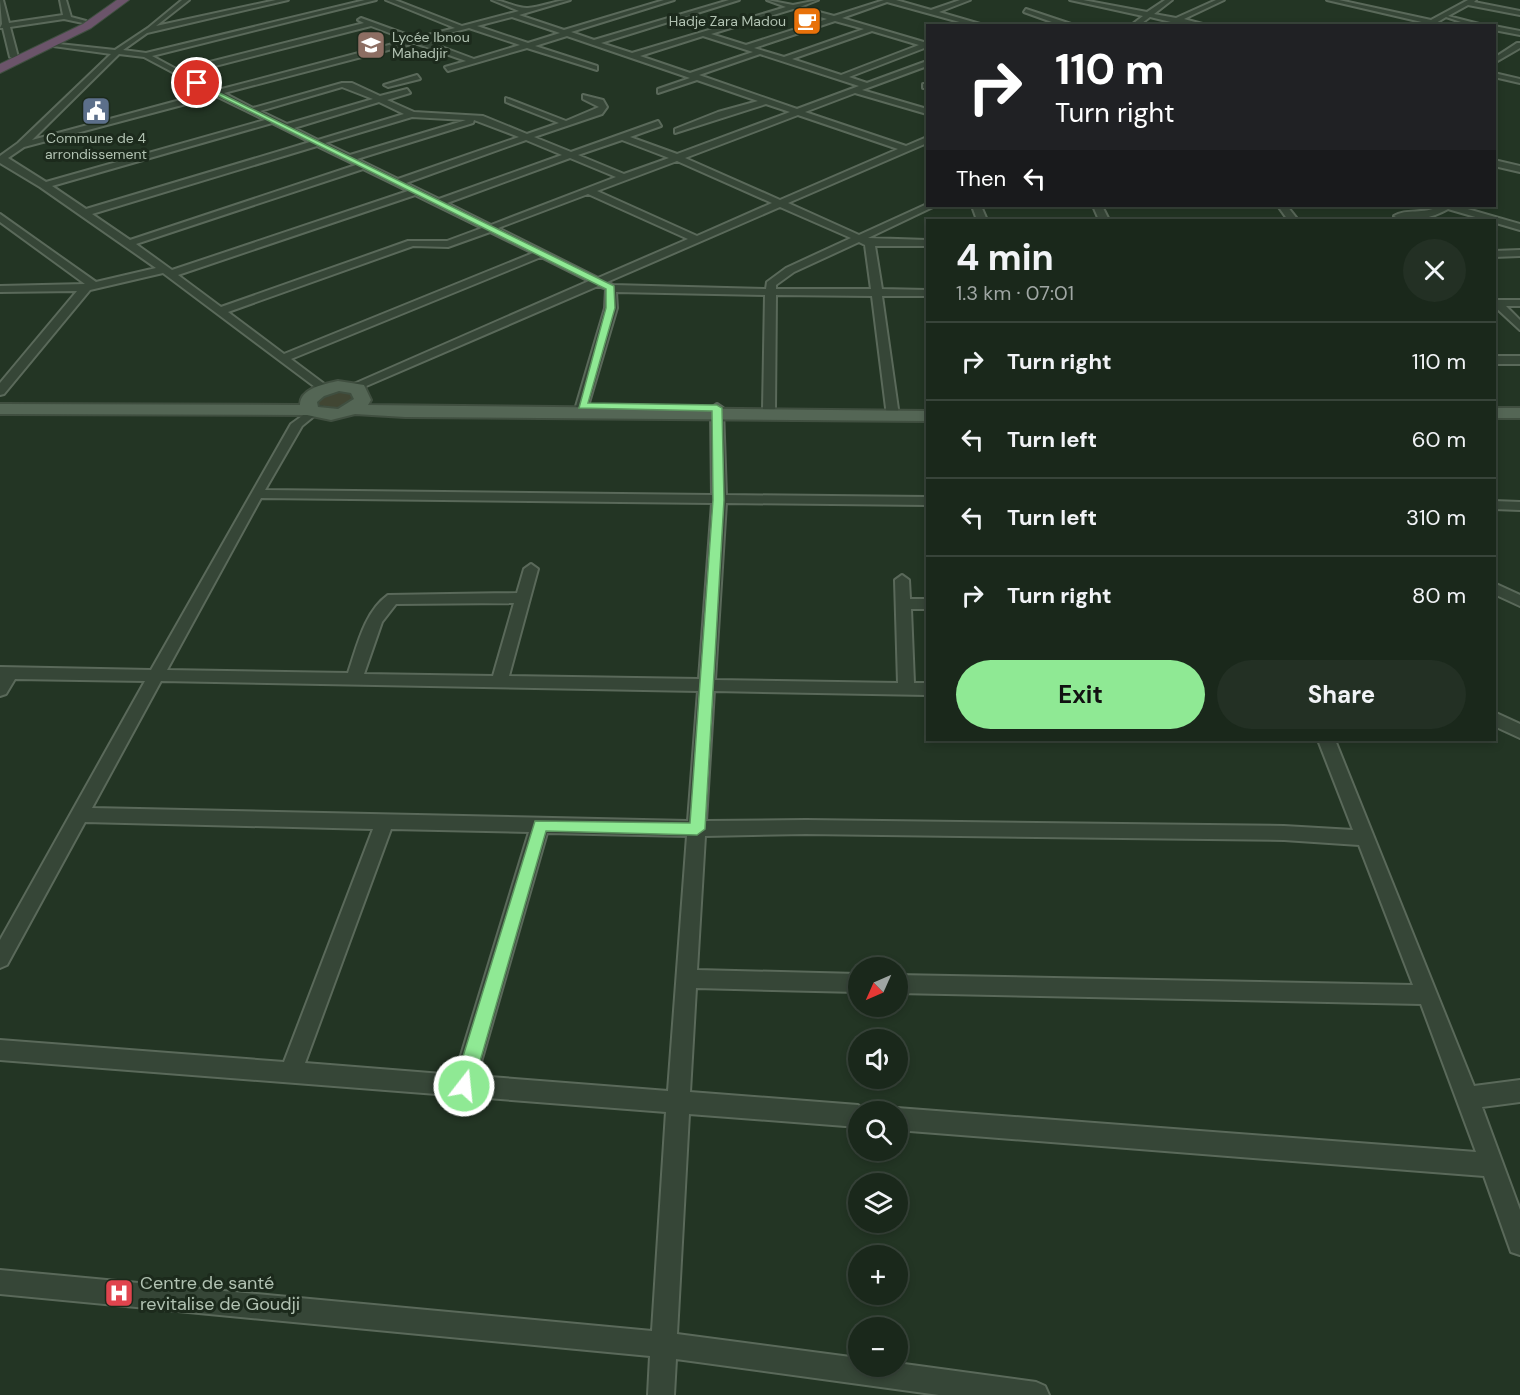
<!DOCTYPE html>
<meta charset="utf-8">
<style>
:root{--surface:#1a281b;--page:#233024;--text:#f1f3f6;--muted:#9fa6a3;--line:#38443a;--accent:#8fe994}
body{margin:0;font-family:"DM Sans",sans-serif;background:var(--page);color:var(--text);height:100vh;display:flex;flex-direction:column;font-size:22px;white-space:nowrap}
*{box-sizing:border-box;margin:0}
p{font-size:20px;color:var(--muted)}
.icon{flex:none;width:33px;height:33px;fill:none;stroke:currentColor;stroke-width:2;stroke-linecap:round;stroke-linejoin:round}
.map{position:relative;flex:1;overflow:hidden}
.details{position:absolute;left:926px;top:219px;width:570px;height:522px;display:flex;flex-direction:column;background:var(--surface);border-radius:0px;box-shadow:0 3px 9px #0003,0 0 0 2px var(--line)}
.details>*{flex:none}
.hud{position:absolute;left:926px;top:24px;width:570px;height:183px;border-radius:0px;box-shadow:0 3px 9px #0003,0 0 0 2px var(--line);background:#202124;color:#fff;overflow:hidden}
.needle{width:39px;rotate:225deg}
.controls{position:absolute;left:848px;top:957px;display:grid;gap:12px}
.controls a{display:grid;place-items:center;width:60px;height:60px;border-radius:50%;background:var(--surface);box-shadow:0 3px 9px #0003,0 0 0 2px var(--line);font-size:30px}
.pin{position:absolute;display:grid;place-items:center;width:51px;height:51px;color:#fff;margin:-26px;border:3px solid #fff;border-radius:50%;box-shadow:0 2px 6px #0007}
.me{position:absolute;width:66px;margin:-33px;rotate:16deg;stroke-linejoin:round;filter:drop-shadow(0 0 4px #0008)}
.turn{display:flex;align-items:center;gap:21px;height:126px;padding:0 30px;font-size:27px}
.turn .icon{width:78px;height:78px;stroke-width:2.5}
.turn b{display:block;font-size:42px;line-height:51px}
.then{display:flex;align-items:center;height:57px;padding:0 30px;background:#0003;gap:12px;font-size:22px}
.round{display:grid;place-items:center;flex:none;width:63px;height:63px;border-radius:32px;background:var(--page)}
.head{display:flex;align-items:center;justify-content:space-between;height:102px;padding:0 30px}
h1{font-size:36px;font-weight:700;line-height:45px}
.primary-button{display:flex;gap:12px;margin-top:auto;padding:12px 30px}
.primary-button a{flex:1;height:69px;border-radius:36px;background:var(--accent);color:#111;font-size:24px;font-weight:700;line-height:69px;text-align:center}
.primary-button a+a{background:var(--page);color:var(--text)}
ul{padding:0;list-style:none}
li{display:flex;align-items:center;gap:18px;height:78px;padding:0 30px;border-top:2px solid var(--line)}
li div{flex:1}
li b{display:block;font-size:22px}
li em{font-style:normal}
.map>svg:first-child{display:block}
</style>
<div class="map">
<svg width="1520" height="1395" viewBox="0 0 1520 1395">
<rect width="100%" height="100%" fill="#233524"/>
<!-- green -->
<path fill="#414633" d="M333 390 351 391 356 399 339 409 319 405V399Z"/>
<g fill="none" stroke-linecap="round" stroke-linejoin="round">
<!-- minor casing -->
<g stroke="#5a695a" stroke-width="4">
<g id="minor">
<path d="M0 0H3L9 23 63 15 60 0H66L71 17 86 21 83 23 64 19 10 27 18 57 14 59 10 57 3 28H0L2 24Z"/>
<path d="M182 0H189L156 26 276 0H288L147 33 123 50 146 53 365 0H376L152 56 178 70 364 23 358 20 361 18 416 38 455 28 386 0H395L462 26 519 11 492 0C504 0 517 9 528 8 543 7 555 0 570 0L519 15 564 30 664 0H674L571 32 594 40 729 0H739L601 43 632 53 786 7 767 0 793 5 818 0 800 7 834 16 884 0H896L931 10 960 0H970L939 12 987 26H974L887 2 842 18 927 43V47L849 77 867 83 927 61V66L862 90 927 109V114L855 93 805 112 906 146 927 137V143L788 203 859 235 927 204 935 206 868 238 927 240V246H875L882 289 927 290V296H882L899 416 893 420 887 416 872 296 776 295 775 409 769 413 763 409 765 295 616 292 617 308 586 413 580 417 574 413 605 308 606 289 598 286 357 390H349L347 387 589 281 541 257 291 359 327 386 329 389 323 393 163 273 90 290 4 394 0 395V383L77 291 0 292V286L85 284 0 222V214L96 282 156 268 40 187 0 163V156L18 143 111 54 46 45 50 43 115 50 148 28ZM793 9 827 19 746 45 711 34ZM512 17 560 33 528 43 477 26ZM835 21 864 29 784 57 754 48ZM371 26 408 40 218 90 184 74ZM469 28 520 45 474 59 423 40ZM872 31 919 45 841 75 792 59ZM567 36 690 78 658 89V93L697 80 758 101 718 112 675 129V133L766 104 790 112 677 154 630 137 661 126 658 121 571 152 534 137 602 114 607 107 603 100 583 95V99L599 107 566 121 506 98V102L559 123 527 134 483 116 414 112 387 100 410 93 407 89 380 96 352 83H342L253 108 224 93 415 43 466 61 445 67 448 71 527 48 597 70V66L535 46ZM703 36 753 52 690 73 640 56ZM119 54 144 57 210 92 32 140ZM760 54 859 86 797 109 699 75ZM342 87 373 99 287 124 260 111ZM216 96 265 120 46 182 8 158 24 147ZM379 102 404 114 318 140 294 128ZM798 115 898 149 780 200 685 158ZM412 117 466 120 350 155 325 143ZM474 120 519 137 398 179 357 159 473 123ZM272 123 310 142 86 209 52 186ZM526 140 562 155 439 199 406 183ZM622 140 669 158 624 174 578 155ZM317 146 356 165 130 240 92 214ZM570 158 616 177 491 225 447 203ZM677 161 772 203 697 236 597 191ZM363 169 408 191 172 270 136 244ZM588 194 688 239 598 278 498 228ZM415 195 482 228 447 241H408L221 307 178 275ZM780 207 851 238 786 268 767 282 766 289 613 285 607 282ZM490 232 533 253 284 354 228 312 413 246 448 247ZM859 242 865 245 871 289H776V285L794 272Z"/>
<path d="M1070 0H1083L1147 12 1165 0H1172L1154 14 1176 18 1216 0H1224L1184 19 1210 26 1175 23 1150 17 1138 26H1130L1143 16Z"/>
<path d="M1327 0H1339L1431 20 1468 0H1476L1474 2 1520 11V15L1468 5 1448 16 1487 26H1473L1446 17 1431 26H1422L1426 23Z"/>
<path d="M1026 9 1074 25 1075 26H1063L1024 12Z"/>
<path d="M1494 26 1520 31V35L1494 30Z"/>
<path d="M1517 43H1520V48L1494 63V58Z"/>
<path d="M1494 73 1520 79V83L1494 77Z"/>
<path d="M417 75 420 79 388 87 384 85Z"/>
<rect x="923" y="84" width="4" height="4"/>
<path d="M1494 160 1520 166V172L1494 166Z"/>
<path d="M972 206H981L987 220H977Z"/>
<path d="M1093 206H1102L1109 220H1099Z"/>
<path d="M1278 206H1287L1298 220H1288Z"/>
<path d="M1440 206H1457L1520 224V230L1448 209C1434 217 1408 225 1394 216 1406 208 1424 215 1440 206Z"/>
<path d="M1520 250V256L1494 257V251Z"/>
<path d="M1494 300H1520V306H1506L1520 320V330L1494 306Z"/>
<rect x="1494" y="356" width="26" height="8"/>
<path d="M717 404 723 408 726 495 927 497V505L726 503 715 680 898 683 895 580 902 575 909 580 910 599H927V609H911L914 683H927V695L714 691 706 821 806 820 1284 826 1353 830 1318 740H1335L1474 1086 1520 1080V1102L1482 1107 1520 1210V1255L1511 1252 1484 1176 897 1130V1112H889L897 1108 1476 1152 1421 1004 897 993V975L1413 985 1359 845 1284 840 806 834 705 836 697 970 858 974V992L696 988 690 1092 858 1105 867 1112H858V1127L689 1114 677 1334 858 1358V1366H897V1363L1036 1382 1045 1386 1049 1395H939L676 1359 674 1395H648L650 1356 0 1294V1270L652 1331 666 1112 0 1060V1040L284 1062 373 829 85 822 7 965 0 968V940L145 681 15 679 6 694 0 696V667L151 670 291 424 313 408 319 412 302 426 265 490 712 495 711 408ZM261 498 712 503 699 679 509 676 538 569 531 564 524 569 517 593 388 595C364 612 357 647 348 673L167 670ZM514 603 493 676 364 674 382 622 396 604ZM161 681 698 691 688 821 92 808ZM391 829 529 832 455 1075 305 1063ZM547 833 687 836 668 1091 477 1076Z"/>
<path d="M1494 501 1520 502V510L1494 509Z"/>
<path d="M1494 583 1520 595V606L1494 594Z"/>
<path d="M1494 712 1520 724V738L1494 726Z"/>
</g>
</g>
<!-- major casing -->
<g stroke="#404f40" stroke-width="4">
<g id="major">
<path d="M338 381 364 385 371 400 368 405 927 411V421L405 417 355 414 331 420 307 415 0 414V404L300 405C300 388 325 384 338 381ZM339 391 351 393 354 399 338 409 318 407 317 402 324 396Z"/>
<rect x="1494" y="408" width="26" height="10"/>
</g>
</g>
<!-- highway casing -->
<g stroke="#415042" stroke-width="2">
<path id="highway" d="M117 0H129L91 28 0 73V64L83 24Z"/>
</g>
<!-- minor -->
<use href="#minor" fill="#364637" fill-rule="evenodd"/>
<!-- major -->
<use href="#major" fill="#546655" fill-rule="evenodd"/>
<!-- highway -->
<use href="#highway" fill="#6b546a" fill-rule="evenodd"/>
</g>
<!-- route -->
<path fill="#8fe994" stroke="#5d9760" stroke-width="1.5" d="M195 81 614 286 615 308 588 403 717 405 722 408 724 500 705 829 697 835 546 831 473 1086 470 1092 464 1094 457 1092 454 1086 535 821 690 823 713 500 712 411 579 408 606 308V289L195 84Z"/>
<!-- icons -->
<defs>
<g id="cafe-square" transform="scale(1.5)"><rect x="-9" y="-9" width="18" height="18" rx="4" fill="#e8710a" stroke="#1c2a1c"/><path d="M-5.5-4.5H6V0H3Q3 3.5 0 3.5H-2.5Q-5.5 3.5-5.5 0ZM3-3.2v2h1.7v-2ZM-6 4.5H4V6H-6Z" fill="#fff"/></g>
<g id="school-square" transform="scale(1.5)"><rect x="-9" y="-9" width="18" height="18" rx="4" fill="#8d6e63" stroke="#1c2a1c"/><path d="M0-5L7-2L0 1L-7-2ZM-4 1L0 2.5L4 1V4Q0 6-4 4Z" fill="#fff"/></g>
<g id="civic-square" transform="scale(1.5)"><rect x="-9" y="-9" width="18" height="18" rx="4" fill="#5c6f8a" stroke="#1c2a1c"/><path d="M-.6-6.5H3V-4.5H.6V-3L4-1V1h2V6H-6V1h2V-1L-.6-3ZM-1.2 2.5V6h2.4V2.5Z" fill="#fff"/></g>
<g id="hospital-square" transform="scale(1.5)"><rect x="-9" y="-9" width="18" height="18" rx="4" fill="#e0444e" stroke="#1c2a1c"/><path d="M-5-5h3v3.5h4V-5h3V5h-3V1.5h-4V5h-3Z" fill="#fff"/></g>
</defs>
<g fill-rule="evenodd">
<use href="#cafe-square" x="807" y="21"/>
<use href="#school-square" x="371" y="45"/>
<use href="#civic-square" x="96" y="111"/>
<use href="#hospital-square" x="119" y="1293"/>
</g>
<g text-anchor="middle" stroke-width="6" stroke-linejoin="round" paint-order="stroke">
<!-- far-poi labels -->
<g font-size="14" fill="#b1c2b2" stroke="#1c2a1c" text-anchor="end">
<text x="786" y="26">Hadje Zara Madou</text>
<text x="392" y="42" text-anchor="start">Lycée Ibnou<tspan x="392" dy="16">Mahadjir</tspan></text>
<text x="96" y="143" text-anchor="middle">Commune de 4<tspan x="96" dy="16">arrondissement</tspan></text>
</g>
<!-- near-poi labels -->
<g font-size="18" fill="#b1c2b2" stroke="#1c2a1c" text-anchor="start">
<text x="140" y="1289">Centre de santé<tspan x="140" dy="21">revitalise de Goudji</tspan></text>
</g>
</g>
</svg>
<div class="controls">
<a><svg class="needle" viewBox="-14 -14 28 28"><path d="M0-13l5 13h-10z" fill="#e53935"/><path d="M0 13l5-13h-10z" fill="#9fa6a3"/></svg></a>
<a><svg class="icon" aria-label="sound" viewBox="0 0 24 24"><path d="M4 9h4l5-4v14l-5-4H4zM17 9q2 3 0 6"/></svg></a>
<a><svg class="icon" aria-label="search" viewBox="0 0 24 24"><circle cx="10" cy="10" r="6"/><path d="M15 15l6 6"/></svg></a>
<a><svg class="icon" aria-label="layers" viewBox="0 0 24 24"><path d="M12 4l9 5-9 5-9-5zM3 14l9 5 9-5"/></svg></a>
<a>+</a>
<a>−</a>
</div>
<div class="pin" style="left:197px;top:83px;background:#d93025"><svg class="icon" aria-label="arrive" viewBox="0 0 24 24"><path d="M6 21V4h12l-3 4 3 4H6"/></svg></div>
<svg class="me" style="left:464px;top:1086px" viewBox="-20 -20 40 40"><circle r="17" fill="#8fe994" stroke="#fff" stroke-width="3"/><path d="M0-11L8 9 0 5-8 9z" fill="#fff"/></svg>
<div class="hud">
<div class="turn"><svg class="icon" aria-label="right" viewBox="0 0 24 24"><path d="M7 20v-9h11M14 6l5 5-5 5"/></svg><div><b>110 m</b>Turn right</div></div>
<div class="then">Then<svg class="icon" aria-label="left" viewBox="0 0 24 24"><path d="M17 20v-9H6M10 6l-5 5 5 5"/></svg></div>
</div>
<section class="details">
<div class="head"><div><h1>4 min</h1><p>1.3 km · 07:01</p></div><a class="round"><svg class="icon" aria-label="close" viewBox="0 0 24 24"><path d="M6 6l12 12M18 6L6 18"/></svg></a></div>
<ul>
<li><svg class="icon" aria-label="right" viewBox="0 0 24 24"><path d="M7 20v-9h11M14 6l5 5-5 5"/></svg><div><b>Turn right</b></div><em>110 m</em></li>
<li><svg class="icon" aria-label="left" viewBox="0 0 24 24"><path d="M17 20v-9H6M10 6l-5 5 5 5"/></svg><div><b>Turn left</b></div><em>60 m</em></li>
<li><svg class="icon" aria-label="left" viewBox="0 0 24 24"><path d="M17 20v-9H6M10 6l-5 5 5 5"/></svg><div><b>Turn left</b></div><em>310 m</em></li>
<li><svg class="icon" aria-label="right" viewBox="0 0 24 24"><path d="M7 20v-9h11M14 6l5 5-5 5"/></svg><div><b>Turn right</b></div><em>80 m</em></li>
</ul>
<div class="primary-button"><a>Exit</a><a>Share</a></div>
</section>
</div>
